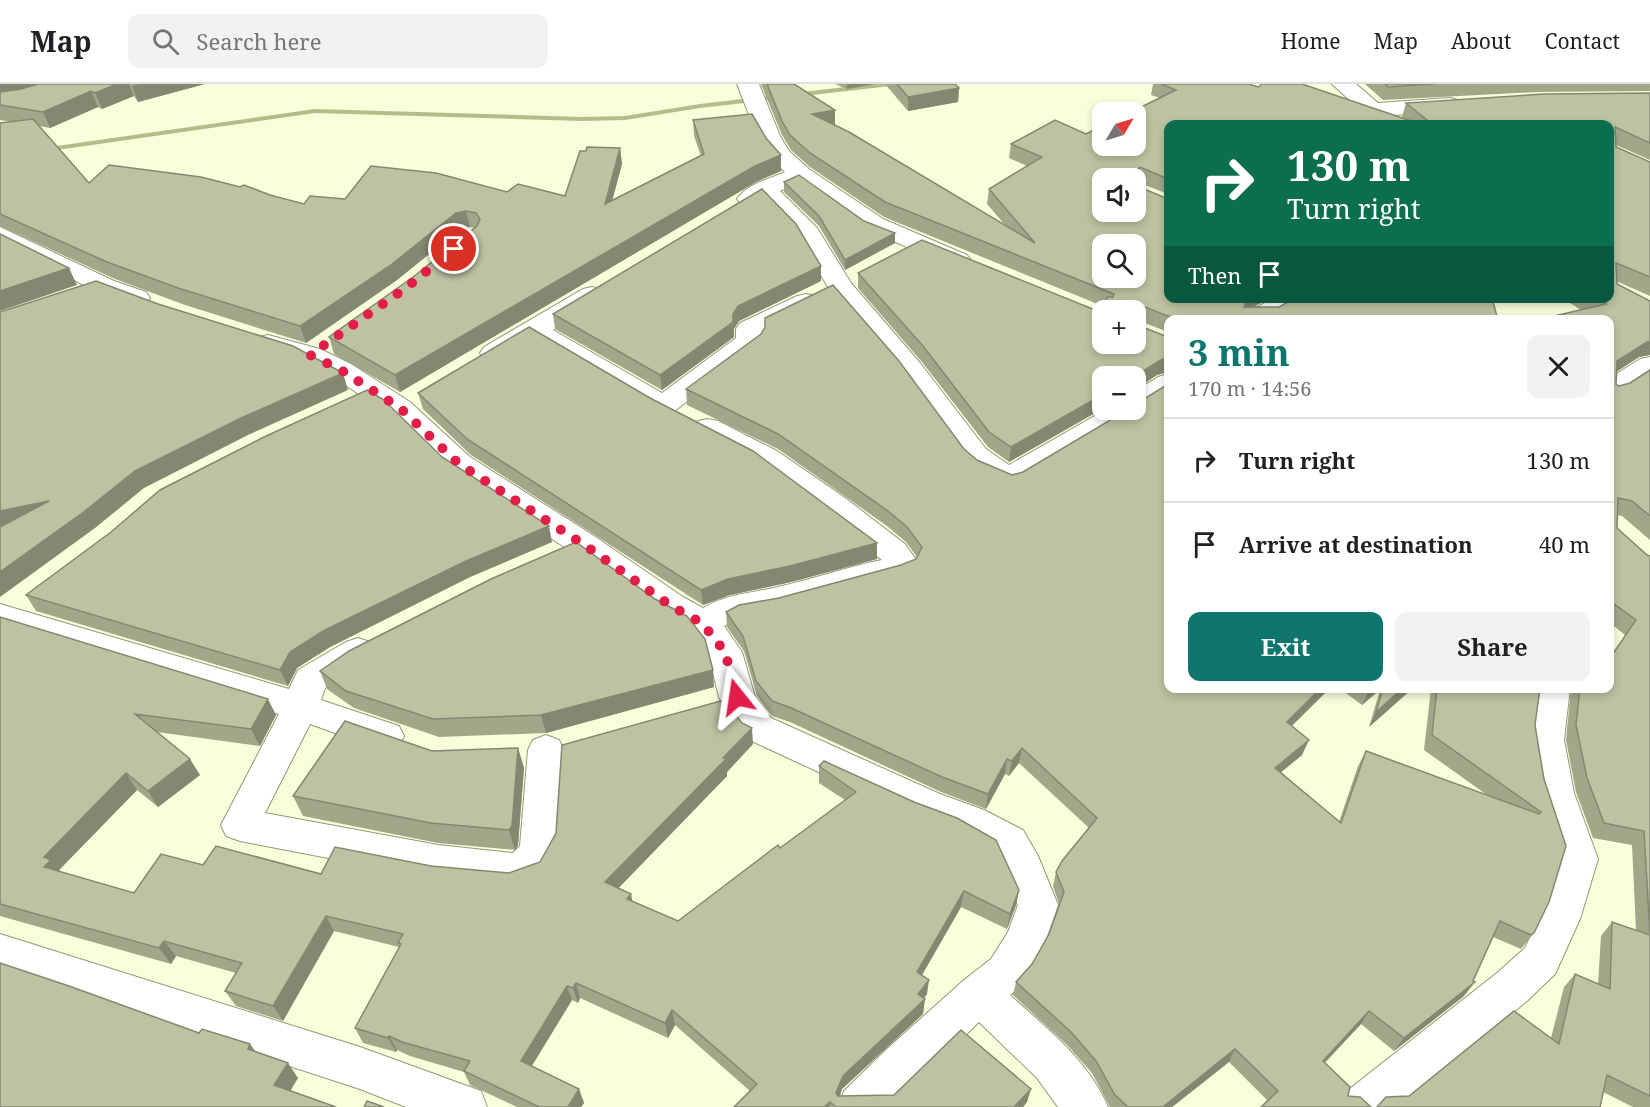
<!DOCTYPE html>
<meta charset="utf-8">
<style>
:root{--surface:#fff;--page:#f2f2f2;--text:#202124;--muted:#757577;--line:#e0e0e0;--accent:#0f766e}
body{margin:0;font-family:"Noto Serif",serif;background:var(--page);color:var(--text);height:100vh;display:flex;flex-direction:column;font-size:22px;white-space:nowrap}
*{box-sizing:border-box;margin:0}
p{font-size:20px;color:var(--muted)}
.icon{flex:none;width:33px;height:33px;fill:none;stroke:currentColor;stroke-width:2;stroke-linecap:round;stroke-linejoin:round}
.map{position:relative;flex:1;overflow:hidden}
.details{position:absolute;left:1164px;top:231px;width:450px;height:378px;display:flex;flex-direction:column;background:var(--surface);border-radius:12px;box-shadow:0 3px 9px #0003}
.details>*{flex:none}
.top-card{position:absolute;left:1164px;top:36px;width:450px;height:183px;border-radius:12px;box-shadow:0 3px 9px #0003;background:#0b6e4f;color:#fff;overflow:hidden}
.needle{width:39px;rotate:52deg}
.tools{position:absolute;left:1092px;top:18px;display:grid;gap:12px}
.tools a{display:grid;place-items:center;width:54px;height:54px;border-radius:12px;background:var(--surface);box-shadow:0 3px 9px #0003;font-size:30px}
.pin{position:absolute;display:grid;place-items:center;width:51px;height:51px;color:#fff;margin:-26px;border:3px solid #fff;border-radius:50%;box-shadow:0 2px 6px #0007}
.me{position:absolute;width:66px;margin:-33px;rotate:345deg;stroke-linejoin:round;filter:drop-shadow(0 0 4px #0008)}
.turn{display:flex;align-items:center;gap:21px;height:126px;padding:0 24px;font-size:27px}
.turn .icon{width:78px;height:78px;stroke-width:2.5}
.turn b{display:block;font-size:42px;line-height:51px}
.then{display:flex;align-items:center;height:57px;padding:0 24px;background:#0003;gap:12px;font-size:22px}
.round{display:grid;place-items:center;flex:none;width:63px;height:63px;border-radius:12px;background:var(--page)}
.head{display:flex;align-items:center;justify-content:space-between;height:102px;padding:0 24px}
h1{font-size:36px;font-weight:700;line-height:45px;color:var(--accent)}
.button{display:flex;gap:12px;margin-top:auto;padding:12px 24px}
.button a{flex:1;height:69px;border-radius:12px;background:var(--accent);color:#fff;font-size:24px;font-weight:700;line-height:69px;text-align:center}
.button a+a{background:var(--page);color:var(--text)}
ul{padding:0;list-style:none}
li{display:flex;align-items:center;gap:18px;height:84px;padding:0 24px;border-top:2px solid var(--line)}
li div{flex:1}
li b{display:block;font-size:22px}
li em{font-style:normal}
header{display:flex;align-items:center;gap:36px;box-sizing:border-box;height:84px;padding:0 30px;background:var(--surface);border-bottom:2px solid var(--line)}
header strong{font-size:28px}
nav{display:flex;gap:33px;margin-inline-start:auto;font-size:21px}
.search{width:420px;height:54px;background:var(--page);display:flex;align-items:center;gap:15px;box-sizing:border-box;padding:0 21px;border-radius:12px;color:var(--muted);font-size:22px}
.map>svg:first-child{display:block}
</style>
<header>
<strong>Map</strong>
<div class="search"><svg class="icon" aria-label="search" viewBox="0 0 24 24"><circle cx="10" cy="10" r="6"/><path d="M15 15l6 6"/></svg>Search here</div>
<nav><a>Home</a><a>Map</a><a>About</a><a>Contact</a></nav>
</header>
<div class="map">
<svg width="1650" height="1023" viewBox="0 0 1650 1023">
<rect width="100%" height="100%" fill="#f8fdda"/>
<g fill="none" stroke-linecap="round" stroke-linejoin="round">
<!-- stream -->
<path fill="#b6bc89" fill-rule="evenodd" d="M871 0H895L891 2 700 24 625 36 582 37 315 29 43 68 39 66 43 64 315 25 582 33 625 32 700 20Z"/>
<!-- street casing -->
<g stroke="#949878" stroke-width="2">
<g id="street">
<path d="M737 0H759L780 52 789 67 809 85 883 135 967 171 971 176 967 181 958 184 949 181 865 145 799 99 780 107 817 144 851 199 920 279 986 365 1009 381 1105 326H1136V307L1158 293 1168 290V311L1020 401C999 407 980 392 964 379L900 291 831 208 798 153 763 117 749 122 741 120 737 115C747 100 769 95 785 88 759 64 750 32 737 0Z"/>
<path d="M1332 0H1356L1378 19 1450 14 1458 16 1461 21 1458 26 1450 28 1392 31 1400 40H1376Z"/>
<path d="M0 143 114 197 146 208 150 214 146 220 137 222 96 207 0 160Z"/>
<path d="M592 203 601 205 605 211 601 217 553 246 662 309 736 254V245L740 239 797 212 806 210 815 212 819 218 815 224 763 249 764 257 760 263 673 328 663 331 653 328 533 257C518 267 503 280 484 275L480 269 484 263 583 205Z"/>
<path d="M1274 214H1307L1303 220 1275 236H1241L1245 230Z"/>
<path d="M268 251 320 265 351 280 410 318 470 373 594 452 683 513 703 524C727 510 751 509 778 503 813 495 847 483 882 476L823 428 755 381 698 351 693 344 698 337 708 335 718 337 777 367 845 414 905 460 919 480 914 488 888 498 843 508 779 527 739 534 724 542 742 568 755 613 771 634 940 710 984 726 1023 746 1038 772 1058 821C1047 852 1037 890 1010 911 1046 944 1089 977 1108 1023H1058L1037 994 979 938 891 1023H838L844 1007 887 965 964 896 991 875 1008 848 1018 821 995 770 956 748 914 732 745 654 733 641 719 613 709 572 691 548 659 531 572 468 448 387 390 330 331 292 300 277 258 265 254 259 258 253Z"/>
<path d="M1650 273V293L1620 312 1610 315V294L1640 275Z"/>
<path d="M0 520 289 605 298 586 346 558 358 554 370 558 375 567 370 576 325 604 321 616 399 642 404 652 399 662 386 667 310 640 265 729 438 761 513 769 520 762 528 666 533 656 546 651 559 656 564 666 558 764 544 792 513 803 438 795 240 757 226 752 221 741 279 630 0 544Z"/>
<path d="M1534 604H1570L1564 656 1574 709 1598 775 1580 835 1555 890 1527 917 1398 1023H1341L1347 1007 1497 889 1525 864 1540 833 1558 775 1536 709 1528 656Z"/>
<path d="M0 850 360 963 481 1007 487 1023H406L360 1005 0 888Z"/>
</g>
</g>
<!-- street -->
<use href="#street" fill="#fff" fill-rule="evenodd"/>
</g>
<!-- wall -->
<g fill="#a3a78a">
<path d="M0 0H205L138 18 134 12 102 25 98 23 50 44 39 42 89 99 270 111 304 120 345 115 507 108 565 112 586 67 620 64 622 80 612 116 701 72 694 52 693 36 766 54 781 71V87L756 98 400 308 334 270 329 253 413 193 475 144 470 143 460 145 397 196 306 259 185 221 115 195 0 142V39L12 38 0 36Z"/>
<path d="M761 0H794L835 40H833L1005 141 987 120 989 105 1027 82 1009 74 1011 60 1086 50 1160 14 1151 11 1153 0H1249L1258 3 1405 35 1402 33 1406 19 1650 9V76L1616 61V63L1650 78V212L1616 197 1617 200 1650 217V271L1639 273 1617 287 1616 300 1619 302 1630 299 1650 286V456L1622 432 1617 431V444L1647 471 1650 472V1023H1633L1603 1008 1409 1012 1551 954 1564 903 1575 890 1598 900 1601 852 1612 838 1636 846 1632 761 1593 754 1576 708 1566 656 1571 604H1610L1625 551 1610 539V236L1581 226 1562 214H1610V40H1168V110L1137 98V102L1168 214H1269L1254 223 1498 236H1168V248L1137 236V241L1168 253V289L1167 288 1157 291 1137 304 1136 316V292H1102V325L1009 378 988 363 922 278 858 204V189L1102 260 1136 226H1105V223L884 133 810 83 791 66 782 51Z"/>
<path d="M835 0H875L847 5Z"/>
<path d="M885 0H955L959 4 958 18 908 27Z"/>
<path d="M1365 0H1650V7L1538 8 1383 16Z"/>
<path d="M784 98 864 137 895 149V159L845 186 819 142 784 108Z"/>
<path d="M821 197 739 237 734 245V253L662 306 555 245 553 230Z"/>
<path d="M686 305 964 365 977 376 1012 391 1023 388 1330 604 1292 642 1302 671 1281 688 1339 738 1358 682 1366 667 1487 711 1424 666 1431 604H1540L1535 641 1544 695 1534 849 1521 865 1493 853 1464 912 1394 967 1361 940 1325 979 1268 1017 1229 978 1172 1023H1110L1092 989 1067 961 1013 911 1016 898 1032 880 1049 850 1059 820 1053 802 1056 788 1089 744 1019 679 1009 692 1005 690 986 725 941 708 790 638 772 632 757 612 744 567 727 543 726 528 901 481 916 475 917 473 906 458 887 442 778 365 687 321Z"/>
<path d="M418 309 877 459V475L791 498 730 511 703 521 471 371 423 325Z"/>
<path d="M442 373 552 458 470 493 330 563 297 584 288 602 36 527 26 511Z"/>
<path d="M0 533 276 631 260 662 157 648 200 691 158 723 137 706 59 786 61 788 134 809 203 781 321 790 431 782 509 789 540 778 753 660 727 688V692L618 804 633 817 678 837 780 764 845 716 819 699V682L1019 806 1016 821 1007 845 961 823 922 891 927 910 924 915 923 930 842 1005 840 1012 1027 1018 1023 1023H734L750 1007 675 941 668 954 580 914 578 919 572 916 532 982 579 1005 584 1019 581 1023H517L470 1001 464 988 410 972 397 966 396 968 363 959 355 944 399 863 334 847 283 937 236 922 225 907 236 889 176 872 171 880 0 832Z"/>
<path d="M320 587 714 603 546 649 439 653 354 624 327 605Z"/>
<path d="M1339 604H1413L1369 643 1380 606 1362 621Z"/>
<path d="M518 664 524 684 518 761 515 766 438 759 303 732 293 712 432 667Z"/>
</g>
<!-- shaded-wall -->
<g fill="#858871">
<path d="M0 0H37L0 11Z"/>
<path d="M117 0H129L134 12 102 25 95 9Z"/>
<path d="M139 0H205L138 18 132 2Z"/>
<path d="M847 0H875L847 5Z"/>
<path d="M959 4 958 18 908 27V13Z"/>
<path d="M91 7 98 23 50 44 43 28Z"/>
<path d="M835 26V40L812 44V30Z"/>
<path d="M620 64 622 80 607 136 605 120Z"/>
<path d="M781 71V87L756 98 400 308 395 291 755 82Z"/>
<path d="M1140 83 1137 98 1136 86Z"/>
<path d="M466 127 470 143 460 145 397 196 306 259 300 242 456 129Z"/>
<path d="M895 149V159L845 186V176Z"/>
<path d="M821 182V197L739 237 734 245V253L662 306 660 291 733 230 738 222Z"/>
<path d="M69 184 77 201 0 227V207Z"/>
<path d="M1247 214H1269L1244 228V223Z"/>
<path d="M1140 221 1137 236V223Z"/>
<path d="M1647 258H1650V271L1639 273 1610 292 1617 277Z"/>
<path d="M1168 273V283L1167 288 1157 291 1136 305 1138 290 1161 276Z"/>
<path d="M343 289 348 306 248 351 144 404 95 444 0 513V488L135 387 241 334Z"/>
<path d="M1102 311V325L1009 378 1011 363Z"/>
<path d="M49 417 0 446V427Z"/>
<path d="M549 442 552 458 470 493 330 563 297 584 288 602 280 586 290 568 323 547 466 477Z"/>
<path d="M877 459V475L791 498 730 511 703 521 701 506 728 495Z"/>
<path d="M713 586 714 603 546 649 541 631Z"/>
<path d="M1321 604H1330L1280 653 1287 638Z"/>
<path d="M1371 604H1381L1362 621 1369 606Z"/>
<path d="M1403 604H1413L1369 643 1376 628Z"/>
<path d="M268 615 276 631 260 662 251 645Z"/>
<path d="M752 644 753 660 727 688V692L609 814 605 798Z"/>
<path d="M1309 656 1302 671 1269 698 1275 684Z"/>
<path d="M518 664 524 684 518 761 515 766 509 746Z"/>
<path d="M1022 664 1019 679 1009 692 1012 677Z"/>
<path d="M190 675 200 691 158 723 148 707Z"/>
<path d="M1007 675 1005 690 986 725 988 710Z"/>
<path d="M126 689 137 706 59 786 63 791 44 783V773Z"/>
<path d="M1019 806 1016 821 1007 845 1010 830Z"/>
<path d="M964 807 961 823 915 903 917 888Z"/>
<path d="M631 810 634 825 627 815Z"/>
<path d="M326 832 334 847 283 937 273 922Z"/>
<path d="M164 857 176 872 171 880 159 864Z"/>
<path d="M929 896 927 910 920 919 925 915 923 930 842 1005 836 1022V1009L843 992 918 910Z"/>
<path d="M1475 898 1464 912 1394 967 1404 954Z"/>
<path d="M576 899 580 914 578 919 573 904Z"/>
<path d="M567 902 572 916 526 991 521 977Z"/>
<path d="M672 926 675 941 668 954 665 939Z"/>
<path d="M1369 927 1361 940 1314 989 1323 977Z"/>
<path d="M389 952 397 966 396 968 388 954Z"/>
<path d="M250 960 261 975 248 965Z"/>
<path d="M1235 965 1229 978 1172 1023H1163Z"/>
<path d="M288 979 298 994 285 1016 274 1001Z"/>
<path d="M579 1005 584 1019 581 1023H568Z"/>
<path d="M1031 1005 1027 1018 1023 1023H1014Z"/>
<path d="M830 1018V1023H824Z"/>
</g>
<!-- building -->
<g fill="#bec2a1" stroke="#858871" stroke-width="1.5" fill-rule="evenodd">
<path d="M38 0H117L95 9 91 7 43 28 0 21V8L21 5Z"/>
<path d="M767 0H794L835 26 812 30 849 48 1035 159 989 105 1042 73 1011 60 1055 36 1086 50 1102 42V62H1136V28H1131L1176 6 1161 0H1249L1258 3 1262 0H1302L1420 40H1168V95L1140 83 1136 86 1137 102 1168 115V214H1247L1244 223H1279L1295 214H1492L1498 236H1173V234L1140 221 1137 223V241L1168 253V273L1161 276 1138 290 1137 309H1136V292H1102V311L1011 363 989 348 923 262 858 189 922 156 1095 226 1102 227V260H1136V226H1106L1107 213H1113L1114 210 885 118 810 69 790 51 782 37ZM1102 94H1136V128H1102ZM1102 160H1136V194H1102Z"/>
<path d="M897 0H955L959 4 908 13Z"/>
<path d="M1385 0H1434L1388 3Z"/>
<path d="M1650 9V59L1615 43 1616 63 1650 78V193L1616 179 1617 200 1650 217V258H1647L1617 277 1616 300 1619 302 1630 299 1650 286V432L1632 417 1618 414 1617 444 1647 471 1650 472V1012L1607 991 1600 1023H1377L1386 1013 1409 1012 1514 927 1559 960 1575 890 1610 905 1612 838 1650 851 1644 747 1604 739 1587 694 1576 641 1580 604H1610V574L1636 536 1610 517V236H1537L1606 220 1596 214H1610V40H1432L1406 19 1544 10Z"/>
<path d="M752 30 766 54 781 71 755 82 395 291 329 253 413 193 477 142 480 135 476 129 466 127 456 129 392 180 300 242 178 204 107 178 0 130V39L33 35 89 99 109 81 201 93 240 103 244 101 270 111 304 120 310 112 345 115 371 82 436 89 507 108 518 100 565 112 580 67H586L587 63 620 64 605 120 704 70 693 36Z"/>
<path d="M799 91 864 137 895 149 845 176 819 132 784 98Z"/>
<path d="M762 105 796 140 821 182 738 222 733 230V238L660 291 553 230Z"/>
<path d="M0 150 69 184 0 207Z"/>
<path d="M96 197 158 220 293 262 343 289 241 334 135 387 85 427 0 488V443L49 417 0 427V228Z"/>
<path d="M833 201 899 277 964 365 977 376 1012 391 1023 388 1127 326H1136V320L1168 300V604H1321L1287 638 1309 656 1275 684 1341 739 1366 667 1539 730 1541 728 1432 651 1437 604H1540L1535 641 1544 695 1566 762 1549 818 1534 849 1531 851 1500 837 1473 897 1475 898 1404 954 1369 927 1323 977 1350 1003 1348 1012 1360 1013 1371 1023H1261L1278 1007 1235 965 1164 1022 1165 1023H1128L1115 1011 1096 977 1071 948 1016 898 1032 880 1049 850 1064 808 1056 788 1062 777 1097 734 1022 664 1012 677 1007 675 988 710 942 693 789 623 772 617 756 597 743 552 726 528 739 521 779 514 901 481 916 475 922 463 907 443 888 427 778 350 686 305 761 250 765 243V234Z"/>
<path d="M529 243 650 314 753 367 877 459 790 482 728 495 701 506 467 355 418 309Z"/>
<path d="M367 306 384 316 442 373 549 442 466 477 323 547 290 568 280 586 26 511 111 448 160 406 264 353Z"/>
<path d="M576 458 655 515 687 532 705 555 713 586 541 631 433 635 346 607 320 587 349 567 491 495Z"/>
<path d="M0 533 268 615 251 645 135 630 190 675 148 707 126 689 44 773 51 776 44 783 134 809 161 770 203 781 216 762 321 790 335 763 431 782 509 789 540 778 556 749 562 661 724 616 742 639 752 644 723 674 726 675 605 798 631 810 627 815 678 837 778 761 780 764 856 708 819 682 824 677 914 718 957 734 996 756 1019 806 1010 830 964 807 917 888 929 896 918 910 925 915 843 992 836 1009 838 1012 894 1011 961 946 1031 1005 1014 1023H836L830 1018 824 1023H734L757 1000 672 926 665 939 576 899 573 904 567 902 521 977 579 1005 568 1023H539L464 987 470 977 402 958 389 952 388 954 355 944 401 860 398 859 403 850 326 832 273 922 225 907 242 879 164 857 159 864 0 820Z"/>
<path d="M1383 604H1403L1376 628Z"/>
<path d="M345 637 432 667 518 664 512 742 509 746 431 739 293 712Z"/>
<path d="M0 879 69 902 199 949 202 945 250 960 248 965 288 979 274 1001 336 1023H0Z"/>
<path d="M367 1017 384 1023H364Z"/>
</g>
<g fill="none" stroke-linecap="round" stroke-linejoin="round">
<!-- route -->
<path stroke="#e11d48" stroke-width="10" stroke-dasharray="0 18" d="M454 165 407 203 310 271 341 286 400 324 459 380 583 460 671 522 702 539 725 568 737 613"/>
</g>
</svg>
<div class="tools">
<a><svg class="needle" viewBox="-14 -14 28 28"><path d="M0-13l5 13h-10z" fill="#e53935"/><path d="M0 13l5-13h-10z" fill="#757577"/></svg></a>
<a><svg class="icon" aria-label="sound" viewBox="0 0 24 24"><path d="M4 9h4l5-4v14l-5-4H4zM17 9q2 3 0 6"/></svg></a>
<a><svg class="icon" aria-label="search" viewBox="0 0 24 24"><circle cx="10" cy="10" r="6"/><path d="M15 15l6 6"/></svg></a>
<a>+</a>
<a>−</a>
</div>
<div class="pin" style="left:454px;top:165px;background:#d93025"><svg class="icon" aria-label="arrive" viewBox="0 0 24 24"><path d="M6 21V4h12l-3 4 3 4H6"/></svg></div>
<svg class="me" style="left:737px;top:613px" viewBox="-20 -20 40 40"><path d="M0-17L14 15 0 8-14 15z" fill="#e11d48" stroke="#fff" stroke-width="4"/></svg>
<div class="top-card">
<div class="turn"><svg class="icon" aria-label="right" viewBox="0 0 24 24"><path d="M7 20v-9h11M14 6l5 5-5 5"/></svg><div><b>130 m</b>Turn right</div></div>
<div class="then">Then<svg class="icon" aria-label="arrive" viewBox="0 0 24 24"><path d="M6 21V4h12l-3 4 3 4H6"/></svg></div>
</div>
<section class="details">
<div class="head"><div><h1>3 min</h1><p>170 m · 14:56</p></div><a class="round"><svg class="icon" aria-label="close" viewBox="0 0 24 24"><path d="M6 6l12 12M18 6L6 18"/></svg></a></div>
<ul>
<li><svg class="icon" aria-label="right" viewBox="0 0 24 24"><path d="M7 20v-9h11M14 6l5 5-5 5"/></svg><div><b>Turn right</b></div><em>130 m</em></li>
<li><svg class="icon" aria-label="arrive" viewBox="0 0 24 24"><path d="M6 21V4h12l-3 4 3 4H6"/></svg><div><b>Arrive at destination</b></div><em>40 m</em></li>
</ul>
<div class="button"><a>Exit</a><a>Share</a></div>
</section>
</div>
